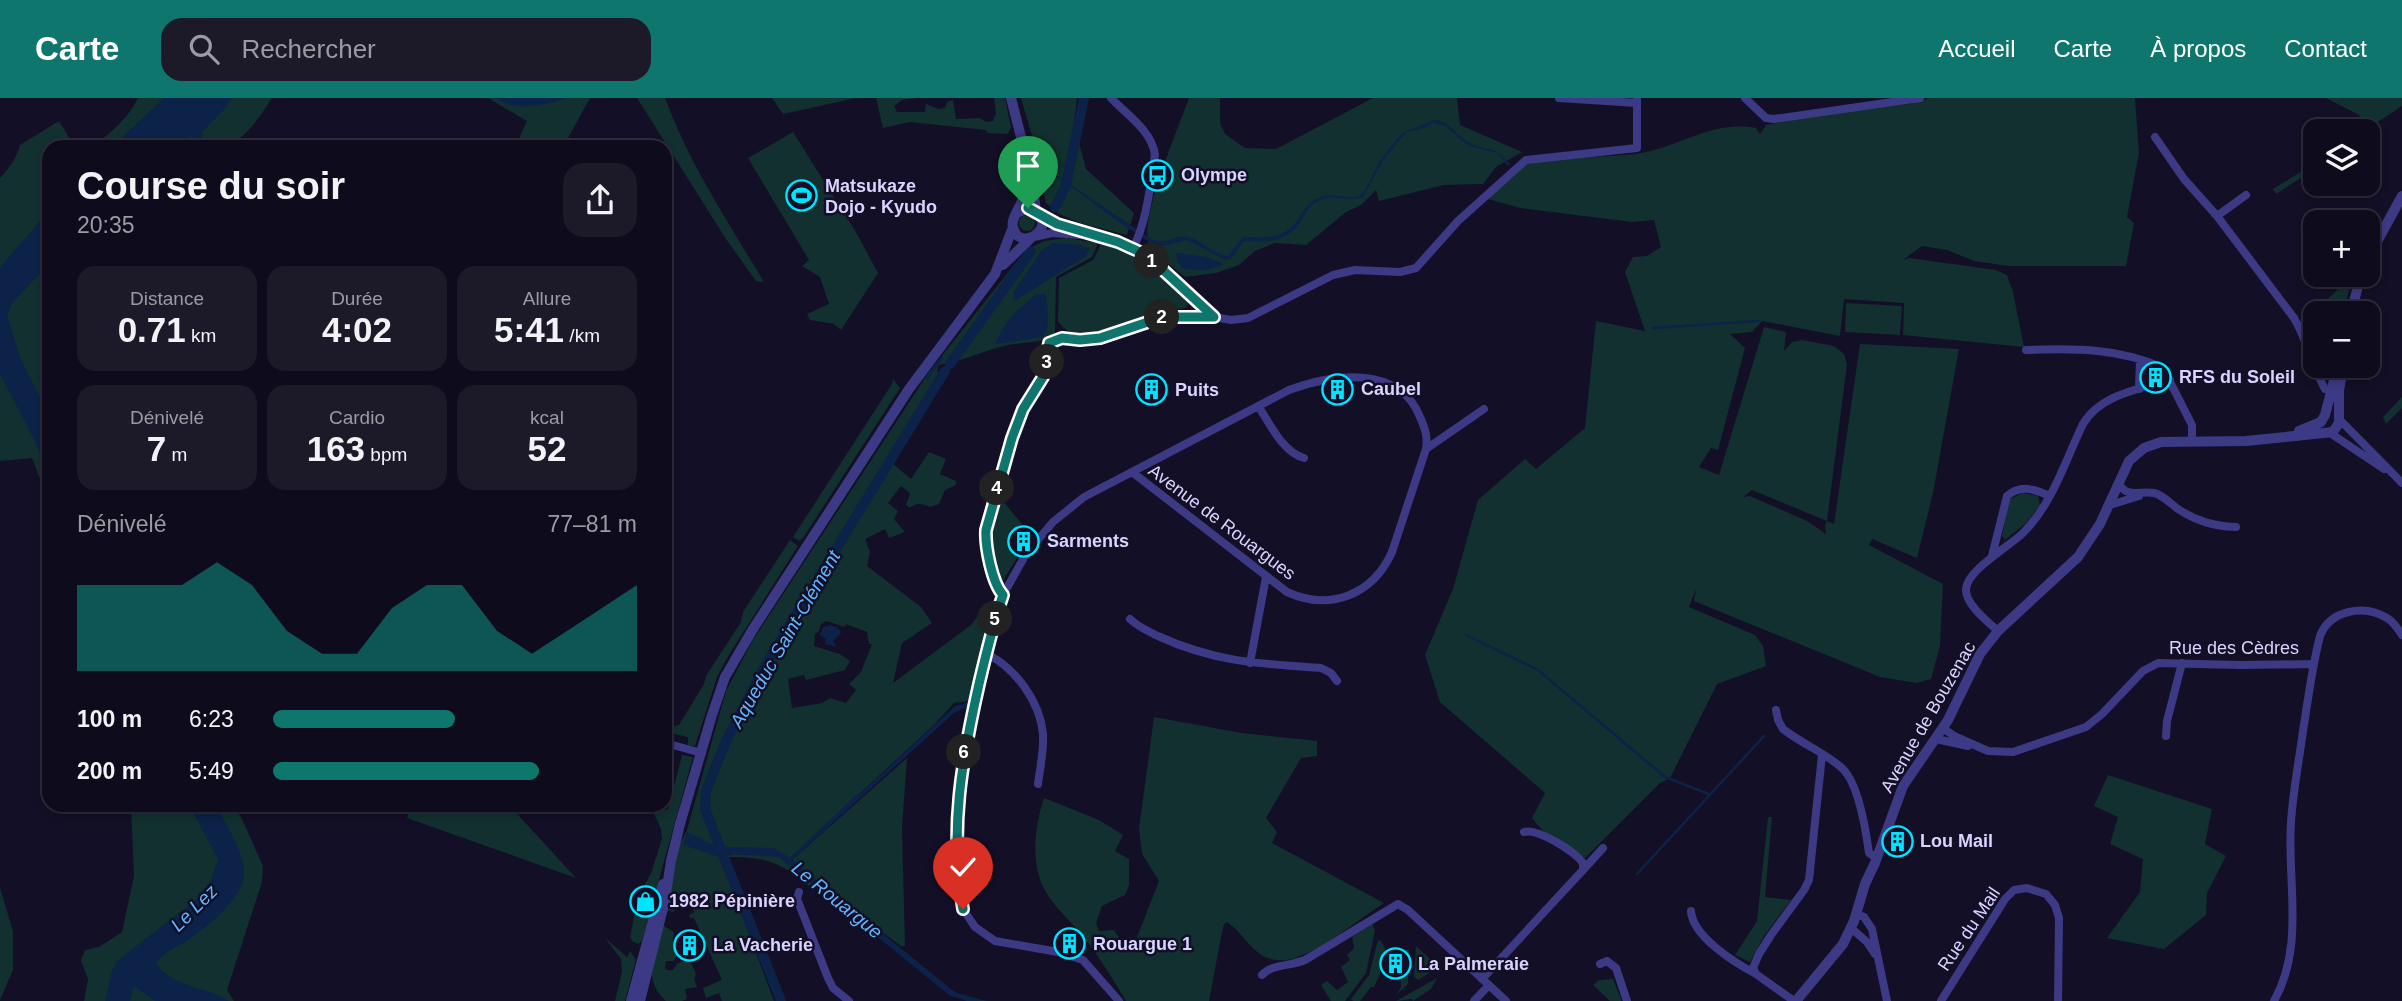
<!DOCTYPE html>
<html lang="fr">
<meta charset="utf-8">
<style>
:root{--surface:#0e0b1c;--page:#1c1929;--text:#f1f3f6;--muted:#9b9ba3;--line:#2e2b3b;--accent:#0f766e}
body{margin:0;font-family:Arial,sans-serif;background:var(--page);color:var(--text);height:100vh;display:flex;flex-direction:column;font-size:26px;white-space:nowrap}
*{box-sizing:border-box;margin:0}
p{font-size:23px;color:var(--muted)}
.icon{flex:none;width:38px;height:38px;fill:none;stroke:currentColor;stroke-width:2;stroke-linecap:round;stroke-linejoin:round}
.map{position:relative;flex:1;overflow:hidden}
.drawer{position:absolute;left:42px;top:42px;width:630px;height:672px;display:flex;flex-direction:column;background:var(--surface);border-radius:21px;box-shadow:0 4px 10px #0003,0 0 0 2px var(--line)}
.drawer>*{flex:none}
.buttons{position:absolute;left:2303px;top:21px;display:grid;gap:14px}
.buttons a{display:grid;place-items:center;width:77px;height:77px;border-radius:14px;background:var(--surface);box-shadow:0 4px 10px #0003,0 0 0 2px var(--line);font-size:35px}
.pin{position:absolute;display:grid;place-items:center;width:60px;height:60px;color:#fff;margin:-72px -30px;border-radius:50% 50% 50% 0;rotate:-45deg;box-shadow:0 0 7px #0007}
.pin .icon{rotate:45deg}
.km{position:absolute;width:35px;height:35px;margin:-18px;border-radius:50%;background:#222;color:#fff;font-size:19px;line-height:35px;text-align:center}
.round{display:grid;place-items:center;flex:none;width:74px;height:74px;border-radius:21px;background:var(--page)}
.head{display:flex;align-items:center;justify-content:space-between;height:119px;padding:0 35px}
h1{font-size:38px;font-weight:700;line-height:52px}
.figures{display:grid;grid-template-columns:repeat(3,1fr);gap:10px;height:119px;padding:7px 35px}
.figures div{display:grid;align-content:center;border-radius:18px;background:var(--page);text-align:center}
.figures b{font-size:35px;font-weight:700}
.figures small{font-size:19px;font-weight:400}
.figures p{font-size:19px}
.chart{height:196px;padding:14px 35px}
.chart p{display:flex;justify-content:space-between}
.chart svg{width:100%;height:126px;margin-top:7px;fill:var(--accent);opacity:.7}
ul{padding:0 35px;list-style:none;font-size:23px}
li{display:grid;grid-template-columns:112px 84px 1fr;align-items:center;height:52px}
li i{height:18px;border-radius:9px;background:var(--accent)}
header{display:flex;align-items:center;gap:42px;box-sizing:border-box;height:98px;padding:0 35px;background:var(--accent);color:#fff}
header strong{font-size:33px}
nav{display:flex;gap:38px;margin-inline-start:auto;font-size:24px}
.search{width:490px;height:63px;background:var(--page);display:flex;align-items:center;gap:18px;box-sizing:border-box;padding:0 24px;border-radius:21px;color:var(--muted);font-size:26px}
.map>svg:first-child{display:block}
.green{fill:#12302f;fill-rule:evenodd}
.water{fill:#0c2248}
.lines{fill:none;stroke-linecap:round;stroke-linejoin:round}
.stream{stroke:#0c2248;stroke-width:2.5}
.canal{stroke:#0c2248;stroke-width:10}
.minor{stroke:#3d3a85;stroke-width:8}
.tertiary{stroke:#3d3a85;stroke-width:10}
.route-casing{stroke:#fff;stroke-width:14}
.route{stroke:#0f766e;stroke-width:9}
.labels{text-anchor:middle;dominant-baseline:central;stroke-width:5;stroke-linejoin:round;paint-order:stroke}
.poi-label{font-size:18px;font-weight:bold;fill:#d9d4ff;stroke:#130f26;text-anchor:start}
.street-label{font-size:18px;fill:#d9d4ff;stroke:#130f26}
.water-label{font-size:19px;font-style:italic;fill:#62b6ff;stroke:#130f26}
</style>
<header>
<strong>Carte</strong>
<div class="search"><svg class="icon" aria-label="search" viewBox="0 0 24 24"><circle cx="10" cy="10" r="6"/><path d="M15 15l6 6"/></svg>Rechercher</div>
<nav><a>Accueil</a><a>Carte</a><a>À propos</a><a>Contact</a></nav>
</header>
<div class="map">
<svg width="2402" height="903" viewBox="0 0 2402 903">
<rect width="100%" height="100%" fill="#130f26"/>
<!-- green -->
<path class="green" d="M138,0h134c-12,18 -27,43 -49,49h-131c18,-14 36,-28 46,-49z
M488,0h102l-27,49h-48l12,-26z
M637,0h28c24,65 63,124 99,184l-8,-1 -30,-42z
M772,0h84l-73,16z
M876,0h41l-15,2 -8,6 3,6h28l1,-8 12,5 7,-1 2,-6 6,-2 3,19 24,-1 6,4 7,-1 3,-8 -2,-15h11l6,29 -3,7 -21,-1 -1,-3 -76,-8 -27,6z
M1021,0h56l-3,26 12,45 48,44 -7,22 -47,-12 -21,-9 -13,-11 -11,-57z
M1189,0h31v25l5,11 20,14 31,1 97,-51h84l3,27 62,27 -26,15 -13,17 -39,1 -65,16 -3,-11 -15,15 -15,7 -40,33 -31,-2 -20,8 -16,14 -23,8 -31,4c-9,-7 -32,-24 -36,-33 -10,-24 30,-118 40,-146z
M1930,0h205l4,55 -12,64 7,6 -8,43h-117l-35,-5 -27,-11 -25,-4 -19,14 6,-2 87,12 11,5 6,17 11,55 -121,-12 1,-32 -60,-4 -4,37 -78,-15 -10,11 -22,2 15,14 -27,102 -7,-2 -12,19 20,8 45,-148 22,5 -2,19 8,-9 10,-2 32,6 10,8 3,10 -20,157 7,3 26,-180 99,5 -26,144 -16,65 -45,-19 -3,6 74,39 -3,62 -9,33 -15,4 -36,-6 -186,-76 2,-12 -7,18 66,28 8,11 3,20 -49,18 -47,94 -11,6 -74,74 -43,-28 -10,-12 13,-25 -105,-91 -15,-47 28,-66 25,-89 47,-41 11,10 49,-41 11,-107 49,10 -20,-59 8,-15 14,-1 14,-9 -7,-27 -22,2 -112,-14 -32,-9c11,-11 22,-26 35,-34 10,-6 95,-9 113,-11 43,-6 74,-34 120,-26l4,6 6,-9 66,-13 78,-8zM1752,392l75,31 -2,4 1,9 -19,-13 -57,-25 -7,1z
M2326,0h76v8l-35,23 -8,-14z
M59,23l16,26h-26v355l-17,-44 -32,3v-283c9,-10 17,-20 20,-33z
M793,34l64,102 21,39 -37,57 -7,-6 -24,-4 -3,-6 22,-10 -9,-27 -18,-11 7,-6 -61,-102z
M2315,65v6l-39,25 -3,-5z
M1019 125a8 8 0 1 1 16 0a8 8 0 1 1-16 0Z
M1066,140l32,5 -6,14 -36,20 -1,57c-15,10 -30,8 -47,11 -23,5 -45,16 -69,20l-2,7h9l-45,70 -9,21 19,16 18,-27 17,7 -6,15 16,7v4l-11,5 -6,14 -9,3c-7,-3 -14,-5 -20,1l-4,-3 4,-12 -9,-7 -13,17 10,8 -4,8 11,13 -16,6 -4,-9 -20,10 5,13 -3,14 54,41 11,16 -30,20 -9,40 78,-58 10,-13 6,13 -18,76 -15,2 -19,21 -146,135 -13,-9 -56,-1 2,13 52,139h-52l-3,-8 -13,5 -3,-10 19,-8 -28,-62h-4l-1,-3 5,-3 -3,-8v-10l-6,-2 -6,14 -6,6 -7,-2 13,-64 8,-16 39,-139 27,-51 176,-268 97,-122 18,-9zM826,523l19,6 1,-3 21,8 2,12h3l-11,28 -12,12 7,6 -10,13 -16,-5 -8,5 -30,5 -4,-29 16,-4 2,5 39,-10 5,-9 -10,-7 -26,-8 1,-12 4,-3 2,-7z
M1101,146c34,8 56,30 82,53l5,6 -2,5 -21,2v3c-33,6 -84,43 -107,8l1,-43 34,-18z
M2348,182l3,3 -8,30h-28v41l-13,-31z
M1846,205l56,3 -2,29 -55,-3z
M2144,267l12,4 6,6 -1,3 -18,4 -1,-15z
M893,281l7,9 -97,150 -4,3 -6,-4 99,-153z
M2402,299v11l-16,16 -3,-7z
M2023,395l15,3 2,9 -14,18 -21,17 -3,-4 6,-32 2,-5z
M1002,402l30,36 -3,4 -5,-3 -4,5 4,5 -22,35 -11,-46z
M790,442l8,6 -71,112 -10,19 -22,69 -7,-1v-8l-23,-5v-6l5,1 9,-2 25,-41 2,-8 35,-54 2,-10z
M1154,619l88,16 75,8v15l-16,2 -35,60 11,14 -5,11 112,60c-23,15 -63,47 -89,55 -10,4 -22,3 -32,-2 -15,-9 -22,-25 -36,-34l-3,2 -2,8 -13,69h-83c-14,-23 -28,-47 -45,-67 -11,-13 -23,-24 -32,-37 -20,-28 -15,-69 -5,-99l55,22 24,15 -8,16 14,8v26l-4,10 -23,11 -6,17 3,8 15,-1 10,15h10l25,-64 -17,-27 -3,-25z
M682,657l11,2 -51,184 -4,3 -6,-3 -2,-4 8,-40 13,-24 11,-34 -1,-10 -11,-24h10l4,5 4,-1z
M907,660l-5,70 3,118h-4l-54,-40 -55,-46z
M2108,677l104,34 -7,35 21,12 -19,37 -1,22 -42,34 -57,-11 33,-46 3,-33 -33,-15 8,-27 -24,-11z
M131,707h100l10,12 22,49 -1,16 -35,108 7,11h-150l4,-22 -7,-18 4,-11 14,-3 23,-15 12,-56z
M412,707h97l67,73 -169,-60z
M1768,719h4l-7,80 26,3 -27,36 -14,26 -15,-7 22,-34z
M733,756l46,2 38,32 -3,2c-32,-26 -43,-33 -86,-33l56,144h-6l-55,-142 5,-2 -4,-1z
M0,790l13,43v39l-13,30z
M1372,826l3,6 -9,43 -21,28h-14l-10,-16 6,-4 10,9 11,-8 -7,-15 9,-7 -3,-5 7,-7 -2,-11z
M662,827l12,7 -1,8 3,18 -2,3h-8l-1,7 2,2h6l4,-6 12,-6 7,16 -2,5 3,8 -12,2 2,10 -5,2h-16c-25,-21 -11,-49 -4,-76z
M604,839l23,20 3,-6 6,9 -11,41h-10l7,-29 -1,-13z
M1378,842l3,1 4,7 -1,18 -4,1v7l-6,13h-3l-11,14h-7l-2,-2 18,-24z
M1416,848l23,21 -21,13 -4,-3z
M1406,852h3l-1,34 -11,10 4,-7v-11h3z
M1437,880l-6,11 -18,12 -1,-2 -16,2z
M1613,881l8,20v2h-11l-17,-16 6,-5z"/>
<!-- water -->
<path class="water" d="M164,0h68l-10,14 -20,20 1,15h-7l-4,-11 -18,11h-62z
M496,0h71c-22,7 -51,15 -71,0z
M1435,22c15,1 20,14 32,21 19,12 24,1 43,23l-2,2 -11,-13 -25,-6 -9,-5 -17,-16 -13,-3 -9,5 -17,4 -6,6 -19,24 -19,35c-14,6 -29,-3 -43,3 -12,5 -15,14 -21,24 -13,19 -35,18 -55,17l-12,17 -6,2 -39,-20 -25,6 -9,-2c-42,-25 -78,-57 -119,-82l-1,-3 118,80c14,7 22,-4 35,-2 15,2 26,17 42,19l15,-19c21,1 42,3 55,-18 6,-10 11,-18 23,-22 12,-5 26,2 38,-1l6,-5 14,-29 23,-29z
M49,113v53l-36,38 -6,13 14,45 28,55v65l-13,-37 -36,-69v-107z
M1053,145l27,2 10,4 -4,7 -71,45 -2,-8 28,-42z
M1176,155l31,4 17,7c-12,7 -29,7 -42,4l-5,-8z
M1037,196h9c1,14 6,32 -4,43l-47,7c13,-27 19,-32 42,-50z
M830,527l8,3 3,5 -8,8 4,6 -12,-3 1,-5 -6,-4 3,-8z
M968,605l-1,4 -13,6 -162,147 159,129 6,4 30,8h-20l-18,-6 -170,-138 -44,-3 -16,3 -36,-12 4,-13 31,15 56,1 16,10 67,-64 4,-1 94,-87z
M189,707h27c9,18 30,50 28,71 -3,24 -35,49 -53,62 -13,9 -25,12 -35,25 16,25 50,23 73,38h-74l-21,-15 -4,15h-25l7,-30 5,-10 79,-61 15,-20 7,-21z"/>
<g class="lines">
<!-- stream -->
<path class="stream" d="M1653,230l105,-7
M927,281l15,-21
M1466,537l72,35 127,107 44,17
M1637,776l127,-138"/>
<!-- canal -->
<path class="canal" d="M1055,109l11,-22 18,-87
M950,266l81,-113
M781,903l-76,-192 1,-18 22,-54 42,-80 175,-286"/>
<!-- minor -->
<path class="minor" d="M1111,0c16,17 41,33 44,57 -5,31 -8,66 -22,93
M1559,0l78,5
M1745,0l21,20 8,1 146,-21
M2155,39l29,42 33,37 77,102c13,22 18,48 31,71l9,3
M1040,117l25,12 68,21 29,21 44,42 8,6 17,3 17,-2 85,-43 22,-5 45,2 16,-4 42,-47 68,-61 111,-12v-50
M2217,118l29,-21
M1034,139l18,-4 27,2
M2026,252c46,-2 94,-2 137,18l29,57v16
M2139,291l1,-29
M1258,308c12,17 24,46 46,52
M2339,321l63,64
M2330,335l54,36
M1426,351l58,-40
M2119,386c9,15 22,6 35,9 9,2 17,11 24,16 18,12 35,17 58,18
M2110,407l29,-9
M1992,458l15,-60c14,-12 27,-7 43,0
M1003,497c-11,-12 -18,-48 -17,-65l32,-108 25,-45 6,-34 13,-5 18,2 20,-2 63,-21h51
M1130,521c8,8 18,12 28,17 56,26 103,28 163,32l10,5 6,8
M1998,533c-10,-9 -33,-27 -32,-42 1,-19 44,-43 57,-56 30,-30 42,-72 60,-109 17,-29 58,-36 87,-44
M987,556c28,14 53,47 56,80 1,17 -3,34 -5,50
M1250,565l16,-86
M1776,612l2,10 5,9c19,15 43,24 60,40 16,16 23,62 26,84l7,5
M1943,630l11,8 34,15 25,1 73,-25 16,-13 41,-43 15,-8 83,2 73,-1
M2166,638l1,-15 15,-58
M1936,641l32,7
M665,645l37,10
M1583,772l20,-22
M799,794l-2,7 4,10 27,69 5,10 16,13
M1691,813c1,25 44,52 65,63
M1856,816l8,3 8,12 15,72
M1851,830l16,14 8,12
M1600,866l7,-3 9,7 11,33
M1262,877c9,-11 30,-9 43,-15l93,-56 10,6 98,91
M1482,881l101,-109v-7c-9,-12 -45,-35 -59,-31
M1119,903l-36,-41 -25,-8 -63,-11 -20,-14 -12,-18 -6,-95 4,-46 33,-145 9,-28 23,-41 27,-32 31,-25 205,-107c43,-16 110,-26 131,27 5,11 8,20 6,32l-34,103c-19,42 -61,60 -105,40l-155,-120
M1474,903l15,-16
M1794,903l-38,-27 -3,-6 6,-14 12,-19 33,-45 5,-10 13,-125
M1941,903l64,-102 9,-9 13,-2 19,6 9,11 4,13 -1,83
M2274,903c31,-55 13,-119 17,-179 2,-31 8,-61 12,-91 5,-31 9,-64 17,-95 10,-26 44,-32 67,-18 7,4 11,11 15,17"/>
<!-- tertiary -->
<path class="tertiary" d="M1011,0l20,78 5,35
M1017,115l11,-5 10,5 5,10c-3,16 -26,23 -30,4 -2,-7 2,-10 4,-16 8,-13 10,-27 12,-42
M2368,160l34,-62
M1003,167l28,-27
M2351,215l10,-38
M2299,333l22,-9 4,-7 12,-46
M631,903l32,-117
M640,903l25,-101 6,-39 9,-37 32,-109 13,-38 28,-48 156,-240 86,-115 18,-47
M1796,903l47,-57 11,-23 11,-37 10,-21 28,-77 45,-66 32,-66 18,-23 80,-74 22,-33 29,-63 15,-13 17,-6 85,-1 87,-9 6,-9v-32l4,-25"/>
</g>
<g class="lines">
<defs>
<path id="route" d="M963,811c-14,-78 -1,-150 16,-225 7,-30 14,-60 24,-89 -11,-12 -18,-49 -17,-65l26,-92 11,-29 20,-32 6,-34 13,-5 18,2 20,-2 63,-21h51l-52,-48 -22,-17 -22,-10 -61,-18 -29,-16"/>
</defs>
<!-- route casing -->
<use href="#route" class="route-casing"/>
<!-- route -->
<use href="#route" class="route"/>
</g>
<!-- icons -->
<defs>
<symbol id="bus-ring" viewBox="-11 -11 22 22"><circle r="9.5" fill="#130f26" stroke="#00e5ff" stroke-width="1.5"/><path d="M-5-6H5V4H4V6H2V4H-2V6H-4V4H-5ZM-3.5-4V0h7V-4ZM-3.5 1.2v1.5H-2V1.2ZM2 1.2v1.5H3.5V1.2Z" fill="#00e5ff"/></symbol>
<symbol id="stadium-ring" viewBox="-11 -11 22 22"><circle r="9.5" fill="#130f26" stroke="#00e5ff" stroke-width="1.5"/><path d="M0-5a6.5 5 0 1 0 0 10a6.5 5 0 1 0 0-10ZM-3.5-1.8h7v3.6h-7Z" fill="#00e5ff"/></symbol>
<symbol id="building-ring" viewBox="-11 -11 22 22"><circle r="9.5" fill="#130f26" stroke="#00e5ff" stroke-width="1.5"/><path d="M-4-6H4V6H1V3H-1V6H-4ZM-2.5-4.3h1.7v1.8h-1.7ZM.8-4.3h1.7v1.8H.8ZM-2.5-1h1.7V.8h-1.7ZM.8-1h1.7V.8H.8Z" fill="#00e5ff"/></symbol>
<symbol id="shop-ring" viewBox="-11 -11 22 22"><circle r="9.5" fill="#130f26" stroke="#00e5ff" stroke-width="1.5"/><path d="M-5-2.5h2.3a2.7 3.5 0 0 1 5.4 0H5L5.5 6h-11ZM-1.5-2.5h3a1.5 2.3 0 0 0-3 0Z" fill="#00e5ff"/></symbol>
</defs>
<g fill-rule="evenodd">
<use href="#bus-ring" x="1140" y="60" width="35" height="35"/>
<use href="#stadium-ring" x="784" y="80" width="35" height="35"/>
<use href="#building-ring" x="2138" y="262" width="35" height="35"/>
<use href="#building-ring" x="1320" y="274" width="35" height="35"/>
<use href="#building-ring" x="1134" y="274" width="35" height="35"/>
<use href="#building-ring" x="1006" y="426" width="35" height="35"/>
<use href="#building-ring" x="1880" y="726" width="35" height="35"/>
<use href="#shop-ring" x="628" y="786" width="35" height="35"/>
<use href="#building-ring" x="1052" y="828" width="35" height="35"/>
<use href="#building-ring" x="672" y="830" width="35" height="35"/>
<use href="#building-ring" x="1378" y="848" width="35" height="35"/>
</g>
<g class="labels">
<!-- poi labels -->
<g class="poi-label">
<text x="1181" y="77">Olympe</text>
<text x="825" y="88">Matsukaze<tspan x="825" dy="21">Dojo - Kyudo</tspan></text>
<text x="2179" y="279">RFS du Soleil</text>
<text x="1361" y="291">Caubel</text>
<text x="1175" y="292">Puits</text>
<text x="1047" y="443">Sarments</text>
<text x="1920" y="743">Lou Mail</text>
<text x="669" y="803">1982 Pépinière</text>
<text x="1093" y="846">Rouargue 1</text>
<text x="713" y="847">La Vacherie</text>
<text x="1418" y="866">La Palmeraie</text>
</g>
<!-- street labels -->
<g class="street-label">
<text transform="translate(1222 424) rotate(37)">Avenue de Rouargues</text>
<text x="2234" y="550">Rue des Cèdres</text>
<text transform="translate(1928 619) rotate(-60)">Avenue de Bouzenac</text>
<text transform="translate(1969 831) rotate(-56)">Rue du Mail</text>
</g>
<!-- water labels -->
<g class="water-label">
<text transform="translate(785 541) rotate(-60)">Aqueduc Saint-Clément</text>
<text transform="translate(837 802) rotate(39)">Le Rouargue</text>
<text transform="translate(194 810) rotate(-45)">Le Lez</text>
</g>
</g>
</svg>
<div class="buttons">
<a><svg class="icon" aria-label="layers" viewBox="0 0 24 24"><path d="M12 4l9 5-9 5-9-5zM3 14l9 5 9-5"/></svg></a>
<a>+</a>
<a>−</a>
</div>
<div class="pin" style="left:1028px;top:110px;background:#1e9e55"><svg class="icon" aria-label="arrive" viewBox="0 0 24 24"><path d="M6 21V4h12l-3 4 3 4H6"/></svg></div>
<div class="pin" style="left:963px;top:811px;background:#d93025"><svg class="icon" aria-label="check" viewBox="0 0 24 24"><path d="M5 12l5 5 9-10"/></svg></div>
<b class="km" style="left:1152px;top:163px">1</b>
<b class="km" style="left:1162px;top:219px">2</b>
<b class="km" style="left:1047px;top:264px">3</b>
<b class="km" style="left:997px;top:390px">4</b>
<b class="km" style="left:995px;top:521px">5</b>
<b class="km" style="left:964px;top:654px">6</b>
<section class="drawer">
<div class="head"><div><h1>Course du soir</h1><p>20:35</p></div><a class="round"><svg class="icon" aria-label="share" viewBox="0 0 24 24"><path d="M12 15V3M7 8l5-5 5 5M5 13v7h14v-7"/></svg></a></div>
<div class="figures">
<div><p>Distance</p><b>0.71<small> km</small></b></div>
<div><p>Durée</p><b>4:02</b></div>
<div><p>Allure</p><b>5:41<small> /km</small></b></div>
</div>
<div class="figures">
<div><p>Dénivelé</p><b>7<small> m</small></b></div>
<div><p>Cardio</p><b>163<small> bpm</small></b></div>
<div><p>kcal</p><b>52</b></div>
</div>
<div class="chart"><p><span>Dénivelé</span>77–81 m</p>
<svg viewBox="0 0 160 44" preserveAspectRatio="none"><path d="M0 44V14L10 14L20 14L30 14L40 6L50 14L60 30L70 38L80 38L90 22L100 14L110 14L120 30L130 38L140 30L150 22L160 14V44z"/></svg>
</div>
<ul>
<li><b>100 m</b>6:23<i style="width:50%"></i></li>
<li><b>200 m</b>5:49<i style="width:73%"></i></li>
</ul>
</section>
</div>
